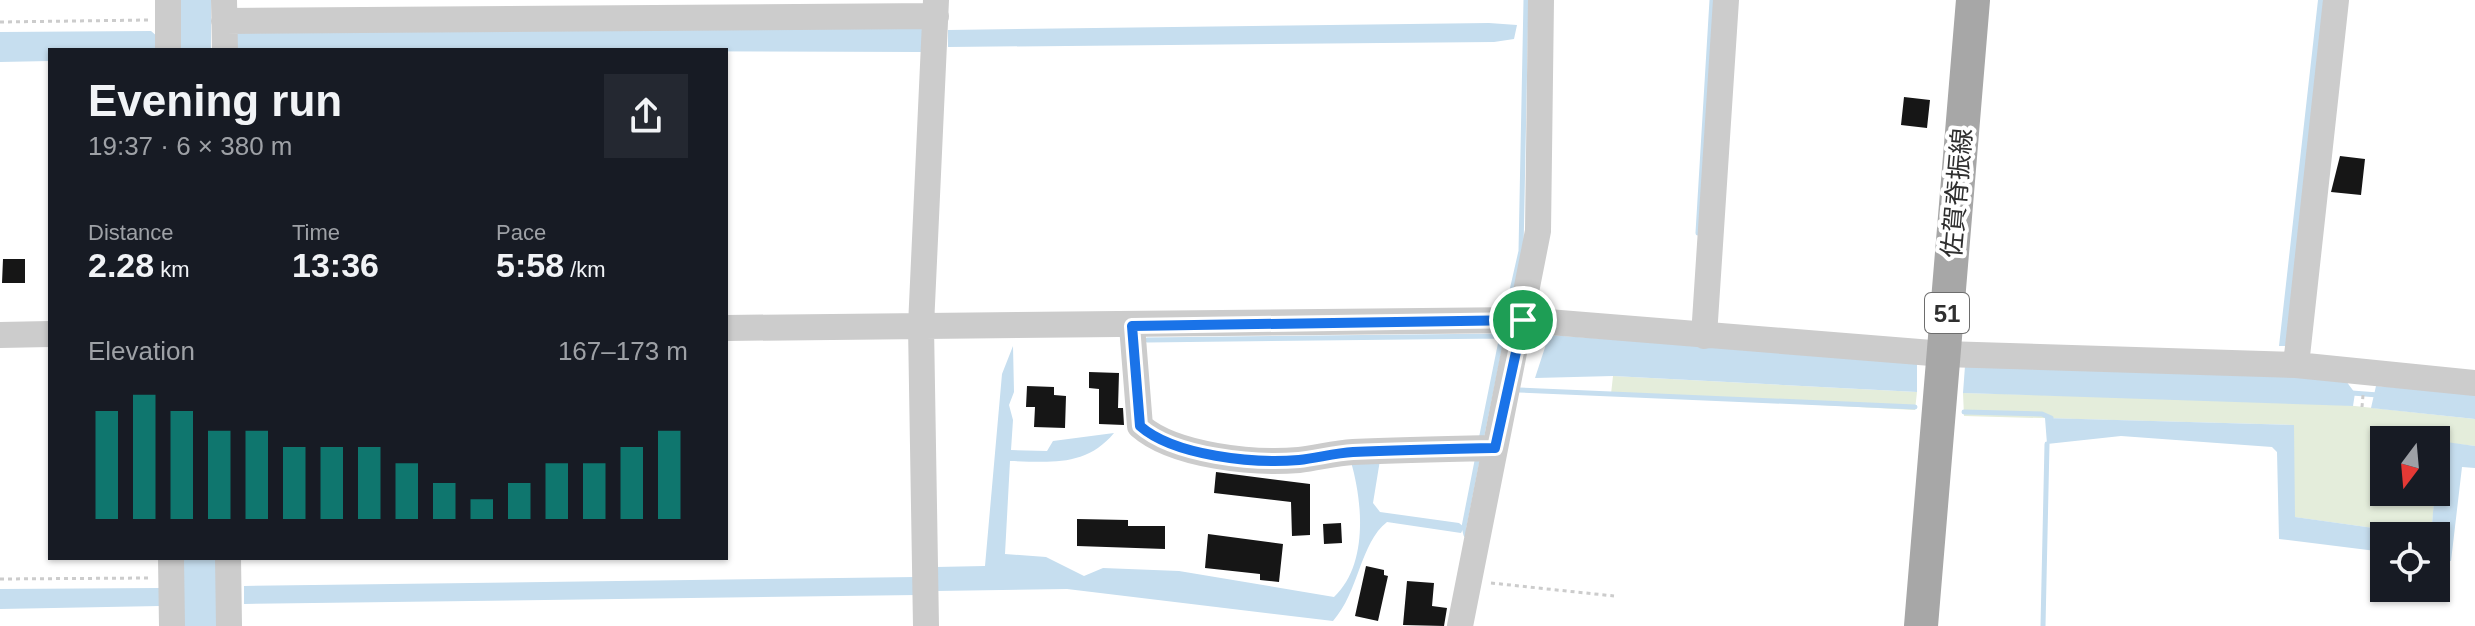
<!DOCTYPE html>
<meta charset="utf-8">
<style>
:root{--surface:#171b24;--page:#242831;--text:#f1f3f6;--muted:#9ea1a6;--accent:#0f766e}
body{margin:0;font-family:Arial,"Noto Sans JP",sans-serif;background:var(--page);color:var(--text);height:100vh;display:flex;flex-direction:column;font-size:30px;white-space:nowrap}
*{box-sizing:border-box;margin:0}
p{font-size:26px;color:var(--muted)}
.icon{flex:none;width:44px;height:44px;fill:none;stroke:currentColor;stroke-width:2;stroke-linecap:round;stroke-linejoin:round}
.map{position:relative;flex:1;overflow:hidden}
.drawer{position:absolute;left:48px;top:48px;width:680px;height:512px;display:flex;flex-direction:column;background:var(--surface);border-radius:0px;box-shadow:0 2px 6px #0004}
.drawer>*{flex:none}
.needle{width:52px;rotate:196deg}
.tools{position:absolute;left:2370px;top:426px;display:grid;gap:16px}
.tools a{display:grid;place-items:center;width:80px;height:80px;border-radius:0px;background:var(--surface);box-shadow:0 2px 6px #0004;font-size:40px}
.pin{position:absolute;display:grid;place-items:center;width:68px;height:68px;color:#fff;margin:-34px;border:4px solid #fff;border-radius:50%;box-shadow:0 2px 8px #0007}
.round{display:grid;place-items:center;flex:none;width:84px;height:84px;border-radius:0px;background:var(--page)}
.headline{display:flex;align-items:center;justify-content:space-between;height:136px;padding:0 40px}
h1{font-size:44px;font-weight:700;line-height:60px}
.figures{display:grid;grid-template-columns:repeat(3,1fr);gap:12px;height:136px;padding:8px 40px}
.figures div{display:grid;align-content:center}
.figures b{font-size:34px;font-weight:700}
.figures small{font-size:22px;font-weight:400}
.figures p{font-size:22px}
.chart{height:224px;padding:16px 40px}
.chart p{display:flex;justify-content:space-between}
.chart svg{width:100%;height:144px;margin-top:8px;stroke:var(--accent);stroke-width:6}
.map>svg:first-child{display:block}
.green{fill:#e4eddb}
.water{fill:#c6deef}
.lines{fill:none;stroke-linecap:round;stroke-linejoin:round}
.stream{stroke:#c6deef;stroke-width:5}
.building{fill:#161616}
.path{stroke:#ccc;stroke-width:3;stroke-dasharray:4 4;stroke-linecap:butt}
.minor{stroke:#ccc;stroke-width:26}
.major{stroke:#a7a7a7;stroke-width:34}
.route-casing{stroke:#fff;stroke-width:16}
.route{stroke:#1a73e8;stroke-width:10}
.labels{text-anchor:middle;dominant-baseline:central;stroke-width:8;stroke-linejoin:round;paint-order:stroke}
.shield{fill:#fff;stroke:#6d6d6d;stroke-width:2}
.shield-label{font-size:24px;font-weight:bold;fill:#2f2f2f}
.street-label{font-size:26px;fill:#2f2f2f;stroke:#fff}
</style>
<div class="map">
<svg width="2475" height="626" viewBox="0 0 2475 626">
<rect width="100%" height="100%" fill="#fff"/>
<!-- green -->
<path class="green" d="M1613,376l304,16 -2,18 -304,-16z
M1963,393l355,9 157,17v27l-36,-4 -3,39v-41h-52v52h51l-4,44 -137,-19 -1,-92 -329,-9z"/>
<!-- water -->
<path class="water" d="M178,0h33v50h-33z
M2318,0h9l-38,346h-10z
M1489,23l28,2 -3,14 -20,3 -546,5v-17z
M915,24l8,6 -1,22 -685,-2 -1,-16 9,-5z
M151,31l7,6v13h-108v11l-50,1v-30z
M1549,335l368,26v31l-304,-16 -78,2z
M1013,346l1,46 -5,13 4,15 -2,30 36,1 6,-10 61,-8c-28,34 -64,29 -104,28l-5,93 41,3 38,19 19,-8 76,3 155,26c34,-32 29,-94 17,-135l29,-2 -7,43 7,9 79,11 5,4 -3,6 -74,-11c-27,21 -28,70 -54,99l-266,-32 -131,2v-24l49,-1 17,-192z
M1965,366l339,10 42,5 9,12 -2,13 -390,-13z
M2376,386l99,7v26l-104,-11z
M2045,418l249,7 1,92 136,19h-47v16l-105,-13 -2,-87 -5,-5 -151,-11 -74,8z
M2439,441l36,5v22l-13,-1 -11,94 -15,-2v-23h-5z
M182,558h34l1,68h-34z
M916,577l1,18 -673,9v-18z
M159,588l1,18 -160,3v-20z"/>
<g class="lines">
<!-- stream -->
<path class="stream" d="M1698,233l14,-233
M1508,308l13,-57 5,-251
M1147,340l355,-4 -21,104
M1519,390l396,17
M2352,393l26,2
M1964,412l78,2 9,4
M1466,535l-2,-8 14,-71
M2043,626l4,-182"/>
</g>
<!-- building -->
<path class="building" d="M1904,97l26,3 -3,28 -26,-3z
M2340,156l25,3 -4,36 -30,-3z
M3,259h22v24h-23z
M1089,372l30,1 -1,35h5l1,17 -25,-1v-35l-10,-1z
M1027,386l27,1v8l12,1 -1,32 -31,-1 1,-20h-9z
M1216,472l94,12v51l-18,1 -1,-34 -77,-9z
M1077,519l51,1v6h37v23l-88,-3z
M1341,523l1,20 -18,1 -1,-20z
M1208,534l75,10 -4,38 -19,-2v-6l-55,-6z
M1366,566l18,4v5l4,1 -10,45 -23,-5z
M1407,581l27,2 -2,23 15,2 -3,18 -41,-1z"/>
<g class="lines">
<!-- path -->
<path class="path" d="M0,22l148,-2
M2362,407l1,-12
M0,579l148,-1
M1491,583l123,13"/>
<!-- minor -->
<path class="minor" d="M168,0v50
M224,0l1,50
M224,21l712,-5
M1132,326l8,100c34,30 115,38 159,34 18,-2 36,-7 54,-8 47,-2 95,-3 142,-4
M726,328l797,-8 421,34 352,11 179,18
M0,335l50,-1
M1704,336l22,-336
M2296,365l40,-365
M171,558l1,68
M228,558l1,68
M926,626l-5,-300 15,-326
M1460,626l78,-395 3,-231"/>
<!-- major -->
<path class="major" d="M1921,626l52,-626"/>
</g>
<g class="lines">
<defs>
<path id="route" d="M1523,320l-28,128c-47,1 -95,2 -142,4 -18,1 -36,6 -54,8 -44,4 -125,-4 -159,-34l-8,-100z"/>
</defs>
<!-- route casing -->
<use href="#route" class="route-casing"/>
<!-- route -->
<use href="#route" class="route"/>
</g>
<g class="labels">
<!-- shield labels -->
<rect class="shield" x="1925" y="293" width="44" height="40" rx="6"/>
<g class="shield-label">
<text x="1947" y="313">51</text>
</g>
<!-- street labels -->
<g class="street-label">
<text transform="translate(1957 193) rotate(-85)">佐賀脊振線</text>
</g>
</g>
</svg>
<div class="tools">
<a><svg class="needle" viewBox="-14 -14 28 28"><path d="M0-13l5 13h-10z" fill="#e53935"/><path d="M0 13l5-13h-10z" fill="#9ea1a6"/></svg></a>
<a><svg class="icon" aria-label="locate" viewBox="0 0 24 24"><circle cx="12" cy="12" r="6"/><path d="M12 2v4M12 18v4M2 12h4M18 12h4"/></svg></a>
</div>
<div class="pin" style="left:1523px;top:320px;background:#1e9e55"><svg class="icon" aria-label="arrive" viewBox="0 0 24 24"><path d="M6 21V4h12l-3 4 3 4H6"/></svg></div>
<section class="drawer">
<div class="headline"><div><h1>Evening run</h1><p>19:37 · 6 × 380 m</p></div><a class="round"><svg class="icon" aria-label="share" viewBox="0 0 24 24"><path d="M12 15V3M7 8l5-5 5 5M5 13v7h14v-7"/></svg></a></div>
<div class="figures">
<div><p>Distance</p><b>2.28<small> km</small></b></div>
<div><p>Time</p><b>13:36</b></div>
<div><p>Pace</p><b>5:58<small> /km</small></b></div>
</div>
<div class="chart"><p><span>Elevation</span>167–173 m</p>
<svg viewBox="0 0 160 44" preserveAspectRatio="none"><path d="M5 44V11M15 44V6M25 44V11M35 44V17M45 44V17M55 44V22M65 44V22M75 44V22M85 44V27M95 44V33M105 44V38M115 44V33M125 44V27M135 44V27M145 44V22M155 44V17"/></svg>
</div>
</section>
</div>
